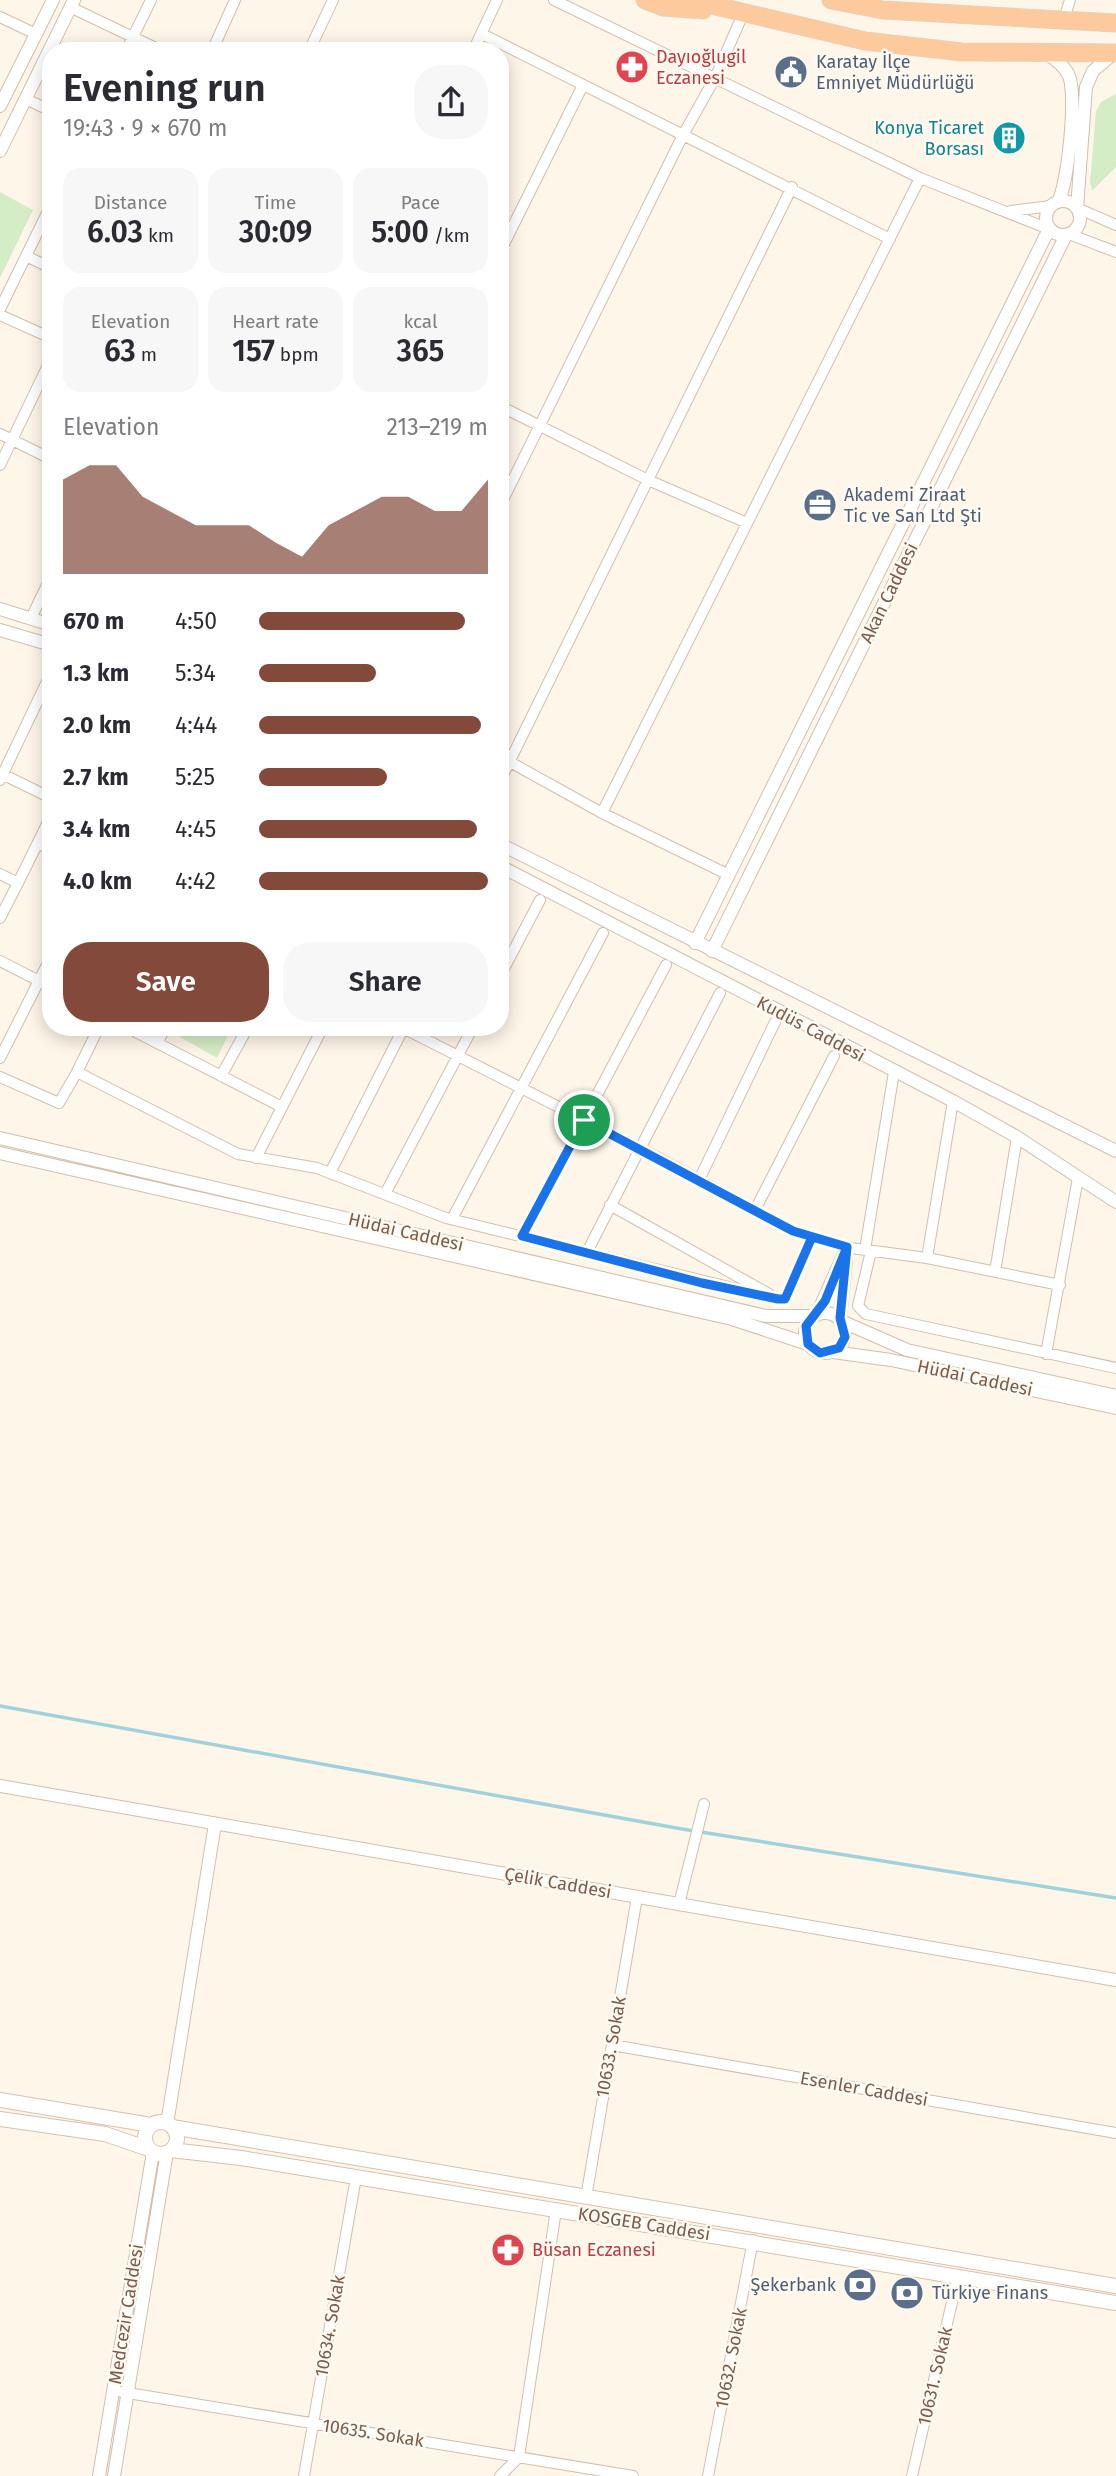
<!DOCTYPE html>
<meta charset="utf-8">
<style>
:root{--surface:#fff;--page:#f7f7f7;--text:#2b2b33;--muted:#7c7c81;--accent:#834a3c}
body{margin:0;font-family:"Fira Sans",sans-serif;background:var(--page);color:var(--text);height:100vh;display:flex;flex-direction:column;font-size:26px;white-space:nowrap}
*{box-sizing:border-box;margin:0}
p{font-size:23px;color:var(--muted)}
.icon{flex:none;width:38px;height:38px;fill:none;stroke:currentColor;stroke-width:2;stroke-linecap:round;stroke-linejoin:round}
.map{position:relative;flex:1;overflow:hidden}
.drawer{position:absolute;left:42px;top:42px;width:467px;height:994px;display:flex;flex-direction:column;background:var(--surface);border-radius:28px;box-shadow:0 4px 18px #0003}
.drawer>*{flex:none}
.pin{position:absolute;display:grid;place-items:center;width:60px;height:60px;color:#fff;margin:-30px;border:4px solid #fff;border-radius:50%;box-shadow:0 2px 7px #0007}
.round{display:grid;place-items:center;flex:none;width:74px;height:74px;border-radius:28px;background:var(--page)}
.head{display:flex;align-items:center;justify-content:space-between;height:119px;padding:0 21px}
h1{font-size:38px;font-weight:600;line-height:52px}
.stats{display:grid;grid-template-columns:repeat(3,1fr);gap:10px;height:119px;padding:7px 21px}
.stats div{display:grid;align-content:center;border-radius:18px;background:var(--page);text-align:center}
.stats b{font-size:30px;font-weight:600}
.stats small{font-size:19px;font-weight:400}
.stats p{font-size:19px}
.chart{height:196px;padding:14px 21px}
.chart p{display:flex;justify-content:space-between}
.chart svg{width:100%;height:126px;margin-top:7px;fill:var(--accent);opacity:.7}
.button{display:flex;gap:14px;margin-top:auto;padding:14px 21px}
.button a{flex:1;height:80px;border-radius:28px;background:var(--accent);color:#fff;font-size:28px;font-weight:600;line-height:80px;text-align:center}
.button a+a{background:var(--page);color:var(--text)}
ul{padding:0 21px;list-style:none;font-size:23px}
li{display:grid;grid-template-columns:112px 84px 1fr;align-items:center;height:52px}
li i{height:18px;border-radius:9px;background:var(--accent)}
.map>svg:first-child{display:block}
.green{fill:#d5edc6}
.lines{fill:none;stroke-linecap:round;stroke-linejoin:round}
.stream{stroke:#a1d2dc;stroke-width:3.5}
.minor-casing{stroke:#d2bead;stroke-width:12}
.tertiary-casing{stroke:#d2bead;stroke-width:14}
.secondary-casing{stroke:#d7c0ad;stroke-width:16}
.trunk-casing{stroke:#ddd5d0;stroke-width:19}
.minor{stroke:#fff;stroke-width:10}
.tertiary{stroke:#fff;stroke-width:12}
.secondary{stroke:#fff;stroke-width:14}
.trunk{stroke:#fdca9e;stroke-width:18}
.route-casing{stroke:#fff;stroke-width:14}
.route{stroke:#1a73e8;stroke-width:9}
.labels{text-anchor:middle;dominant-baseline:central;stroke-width:5;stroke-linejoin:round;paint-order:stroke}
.health-label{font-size:18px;fill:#be3a42;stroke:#fffaf1;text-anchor:start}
.service-label{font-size:18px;fill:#4e5e75;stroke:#fffaf1;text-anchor:start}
.culture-label{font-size:18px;fill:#0d838f;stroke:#fffaf1;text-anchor:end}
.street-label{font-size:18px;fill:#7b5c4a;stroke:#fffaf1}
</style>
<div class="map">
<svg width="1116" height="2476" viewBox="0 0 1116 2476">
<rect width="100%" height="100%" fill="#fef6e9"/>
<!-- green -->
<path class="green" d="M1116,94v73l-24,24 -2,-9 6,-71 5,-9z
M0,192l33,18 -33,68z
M176,1027h56l-15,31 -44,-25z"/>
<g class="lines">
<!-- stream -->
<path class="stream" d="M0,1706l682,123 434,69"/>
<defs>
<path id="minor" d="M554,0l366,178 129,51
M70,7l92,44
M0,17l36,17
M1063,22l7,-22
M482,34l408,205
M126,51l25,-51
M212,51l23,-51
M309,51l24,-51
M473,51l24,-51
M26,99l25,12
M1077,208l39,17
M1011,211l40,-5
M1069,234l47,18
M500,252l83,-167
M26,256l25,12
M0,309l51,-104
M0,315l51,23
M500,406l148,74 99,43
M0,434l51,25
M0,465l51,-106
M500,506l183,-371 32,-57 28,-64
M31,618l20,-41
M510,762l92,51 127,62
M0,773l51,25
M0,780l51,-107
M500,781l292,-594
M602,813l318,-635
M38,843l13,7
M0,874l18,9 33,-67
M0,918l18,-35
M0,961l51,26
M500,976l40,-76
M126,1027l156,80
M401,1027l256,130 136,74 58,17 76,10 133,27
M157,1043l9,-16
M0,1058l51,-101
M77,1072l22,-45
M221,1076l27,-49
M0,1077l59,26 18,-31 161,82 79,14 129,50 332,81h7l27,-62
M256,1158l67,-131
M330,1173l74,-146
M699,1180l76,-158
M385,1194l88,-167
M610,1205l159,89
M755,1210l79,-154
M452,1219l151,-286
M522,1236l144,-271
M865,1250l29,-178
M871,1251l-13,55 8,8 250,54
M587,1252l133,-259
M927,1258l26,-157
M995,1272l22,-135
M1046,1354l32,-176
M679,1904l25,-100
M612,2045l504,88
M586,2198l51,-301
M122,2392l511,84
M304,2476l52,-299
M500,2476l19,-19 37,-247
M708,2476l45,-236
M912,2476l46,-200"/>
<path id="tertiary" d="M1046,53c9,6 19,13 23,23 8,20 -1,107 -11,126
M0,106l53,-106
M0,151l74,-151
M1046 218a17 17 0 1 1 34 0a17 17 0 1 1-34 0Z
M1077,208l9,-121 7,-16 21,-18
M0,609l51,16
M0,630l51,15
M500,844l616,307
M500,866l453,235 64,36 99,65
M695,943l354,-714
M712,951l354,-716
M0,1138l766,178h48
M0,1153l732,166 76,25
M805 1333a20 20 0 1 1 40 0a20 20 0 1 1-40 0Z
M817,1314l30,-67
M840,1318l6,-57
M841,1321l66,29 209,46
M833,1352l58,8 225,48
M0,1786l1116,194
M167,2124l48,-300
M99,2476l54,-324
M114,2476l53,-324"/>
<path id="secondary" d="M0,2100l151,25
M0,2119l105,15 44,15
M145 2138a16 16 0 1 1 32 0a16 16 0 1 1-32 0Z
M172,2127l944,159
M171,2150l70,8 875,145"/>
<path id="trunk" d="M645,0l18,7 40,3
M690,0l175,41 97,11 154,1
M831,0l52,10 233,13"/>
</defs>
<!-- minor casing -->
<use href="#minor" class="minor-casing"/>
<!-- tertiary casing -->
<use href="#tertiary" class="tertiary-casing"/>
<!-- secondary casing -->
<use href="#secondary" class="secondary-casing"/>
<!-- trunk casing -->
<use href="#trunk" class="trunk-casing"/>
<!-- minor -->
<use href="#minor" class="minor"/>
<!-- tertiary -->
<use href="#tertiary" class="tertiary"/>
<!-- secondary -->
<use href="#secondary" class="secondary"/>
<!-- trunk -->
<use href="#trunk" class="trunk"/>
</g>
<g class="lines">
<defs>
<path id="route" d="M584,1120l-62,116 180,47 76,16h7l27,-62 35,10 -22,54 -19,25 2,18 12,9 19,-5 6,-11 -5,-19 7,-71 -54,-16 -209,-111"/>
</defs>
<!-- route casing -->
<use href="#route" class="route-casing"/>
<!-- route -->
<use href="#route" class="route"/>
</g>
<!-- icons -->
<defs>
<symbol id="pharmacy-disc" viewBox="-11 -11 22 22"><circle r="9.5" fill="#e0444e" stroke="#fffaf1"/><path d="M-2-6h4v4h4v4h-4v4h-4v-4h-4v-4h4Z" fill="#fff"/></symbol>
<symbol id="civic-disc" viewBox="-11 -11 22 22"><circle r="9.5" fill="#5c6f8a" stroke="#fffaf1"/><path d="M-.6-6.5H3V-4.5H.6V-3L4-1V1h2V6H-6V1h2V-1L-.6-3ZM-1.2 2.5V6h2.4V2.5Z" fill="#fff"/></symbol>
<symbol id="building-disc" viewBox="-11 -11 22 22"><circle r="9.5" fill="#0f9aa8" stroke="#fffaf1"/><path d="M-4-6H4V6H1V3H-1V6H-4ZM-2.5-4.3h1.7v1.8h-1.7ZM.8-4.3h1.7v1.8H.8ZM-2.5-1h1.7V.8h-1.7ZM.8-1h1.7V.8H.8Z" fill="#fff"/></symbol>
<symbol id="office-disc" viewBox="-11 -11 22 22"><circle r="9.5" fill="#5c6f8a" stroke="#fffaf1"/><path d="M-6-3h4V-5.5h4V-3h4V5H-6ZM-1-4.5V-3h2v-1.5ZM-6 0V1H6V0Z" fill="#fff"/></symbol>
<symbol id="bank-disc" viewBox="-11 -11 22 22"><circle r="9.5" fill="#5c6f8a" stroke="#fffaf1"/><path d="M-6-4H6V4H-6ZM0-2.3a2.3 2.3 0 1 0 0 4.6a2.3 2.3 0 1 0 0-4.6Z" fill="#fff"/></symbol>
</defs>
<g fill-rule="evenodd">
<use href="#pharmacy-disc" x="613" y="48" width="38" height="38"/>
<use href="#civic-disc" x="772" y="53" width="38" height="38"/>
<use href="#building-disc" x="990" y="119" width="38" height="38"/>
<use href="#office-disc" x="801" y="486" width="38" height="38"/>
<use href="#pharmacy-disc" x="489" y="2231" width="38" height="38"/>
<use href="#bank-disc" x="841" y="2266" width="38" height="38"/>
<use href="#bank-disc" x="888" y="2274" width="38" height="38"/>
</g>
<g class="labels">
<!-- health labels -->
<g class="health-label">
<text x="656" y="57">Dayıoğlugil<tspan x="656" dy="21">Eczanesi</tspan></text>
<text x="532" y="2250">Büsan Eczanesi</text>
</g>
<!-- service labels -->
<g class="service-label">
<text x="816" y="62">Karatay İlçe<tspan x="816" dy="21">Emniyet Müdürlüğü</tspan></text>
<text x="844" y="495">Akademi Ziraat<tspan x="844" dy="21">Tic ve San Ltd Şti</tspan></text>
<text x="836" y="2285" text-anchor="end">Şekerbank</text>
<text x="932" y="2293">Türkiye Finans</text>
</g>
<!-- culture labels -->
<g class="culture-label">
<text x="984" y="128">Konya Ticaret<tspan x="984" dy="21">Borsası</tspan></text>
</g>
<!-- street labels -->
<g class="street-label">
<text transform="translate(889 593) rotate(-64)">Akan Caddesi</text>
<text transform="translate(811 1029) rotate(28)">Kudüs Caddesi</text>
<text transform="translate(406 1232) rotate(13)">Hüdai Caddesi</text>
<text transform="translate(975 1378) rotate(12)">Hüdai Caddesi</text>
<text transform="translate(558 1883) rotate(10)">Çelik Caddesi</text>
<text transform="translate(611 2047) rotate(-80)">10633. Sokak</text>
<text transform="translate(864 2089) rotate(10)">Esenler Caddesi</text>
<text transform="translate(644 2224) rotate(9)">KOSGEB Caddesi</text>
<text transform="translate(126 2314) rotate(-81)">Medcezir Caddesi</text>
<text transform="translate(330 2326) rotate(-80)">10634. Sokak</text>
<text transform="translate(731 2358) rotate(-79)">10632. Sokak</text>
<text transform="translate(935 2376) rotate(-77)">10631. Sokak</text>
<text transform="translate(373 2433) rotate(9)">10635. Sokak</text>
</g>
</g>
</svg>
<div class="pin" style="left:584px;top:1120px;background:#1e9e55"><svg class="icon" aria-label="arrive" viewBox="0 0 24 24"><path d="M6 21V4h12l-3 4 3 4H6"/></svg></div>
<section class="drawer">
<div class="head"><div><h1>Evening run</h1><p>19:43 · 9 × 670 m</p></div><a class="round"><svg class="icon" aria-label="share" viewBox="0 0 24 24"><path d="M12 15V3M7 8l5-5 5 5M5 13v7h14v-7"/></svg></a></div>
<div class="stats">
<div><p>Distance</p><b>6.03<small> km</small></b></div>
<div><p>Time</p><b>30:09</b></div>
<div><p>Pace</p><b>5:00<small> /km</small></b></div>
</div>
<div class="stats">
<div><p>Elevation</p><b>63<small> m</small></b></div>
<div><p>Heart rate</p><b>157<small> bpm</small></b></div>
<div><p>kcal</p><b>365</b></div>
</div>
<div class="chart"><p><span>Elevation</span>213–219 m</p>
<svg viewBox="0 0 160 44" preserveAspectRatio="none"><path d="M0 44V11L10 6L20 6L30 17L40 22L50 27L60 27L70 27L80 33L90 38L100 27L110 22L120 17L130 17L140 22L150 22L160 11V44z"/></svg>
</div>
<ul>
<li><b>670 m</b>4:50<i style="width:90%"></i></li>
<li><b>1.3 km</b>5:34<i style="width:51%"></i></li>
<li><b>2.0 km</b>4:44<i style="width:97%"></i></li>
<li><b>2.7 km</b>5:25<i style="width:56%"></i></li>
<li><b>3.4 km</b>4:45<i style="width:95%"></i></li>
<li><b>4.0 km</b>4:42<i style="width:100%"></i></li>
</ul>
<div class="button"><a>Save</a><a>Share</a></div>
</section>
</div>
